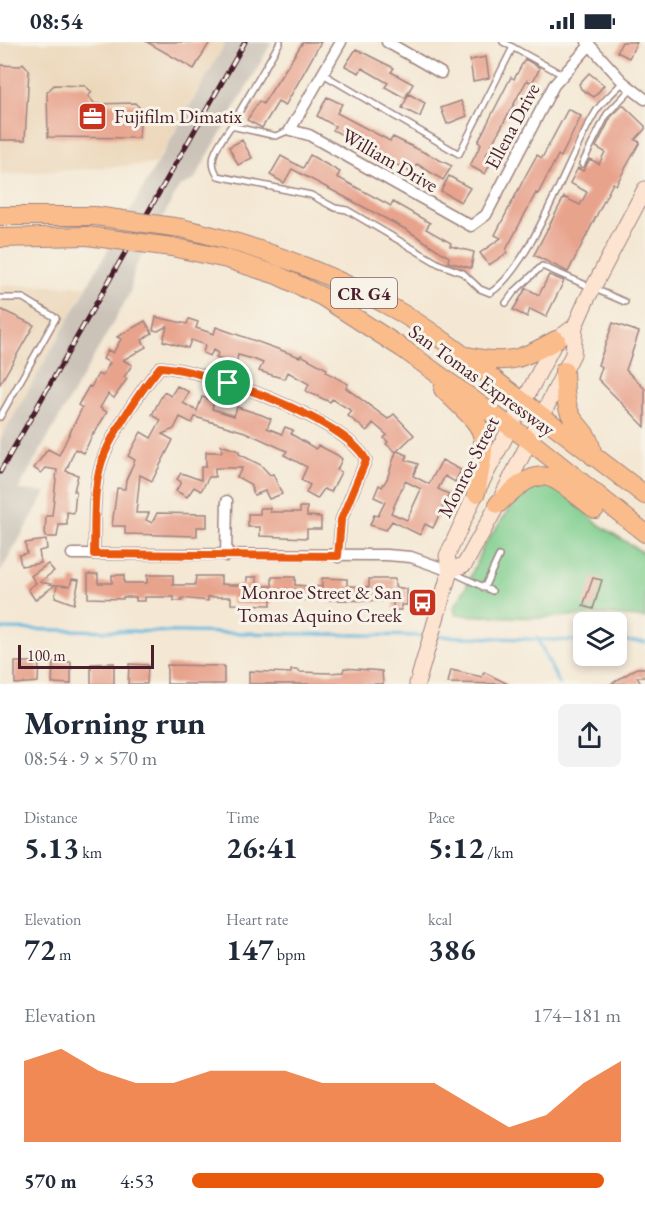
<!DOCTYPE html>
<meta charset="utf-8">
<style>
:root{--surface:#fff;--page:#f2f2f3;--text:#1f2937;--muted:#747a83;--accent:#ea580c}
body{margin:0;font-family:"EB Garamond",serif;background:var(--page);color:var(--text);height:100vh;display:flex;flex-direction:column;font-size:22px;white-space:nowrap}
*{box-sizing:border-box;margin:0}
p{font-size:20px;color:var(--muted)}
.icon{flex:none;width:33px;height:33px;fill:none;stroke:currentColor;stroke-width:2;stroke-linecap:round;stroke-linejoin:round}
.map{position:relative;height:642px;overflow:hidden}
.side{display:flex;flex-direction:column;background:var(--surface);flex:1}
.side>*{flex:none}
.controls{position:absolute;left:573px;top:570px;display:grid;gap:12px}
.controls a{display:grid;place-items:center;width:54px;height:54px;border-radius:9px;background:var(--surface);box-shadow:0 3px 9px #0003;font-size:30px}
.scale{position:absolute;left:18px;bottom:15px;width:136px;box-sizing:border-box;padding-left:6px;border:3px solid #4a1f2b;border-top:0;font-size:16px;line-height:21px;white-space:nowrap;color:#4a1f2b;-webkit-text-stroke:4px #f7f3e8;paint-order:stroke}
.pin{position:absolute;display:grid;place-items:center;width:51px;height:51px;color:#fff;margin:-26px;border:3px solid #fff;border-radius:50%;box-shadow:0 2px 6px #0007}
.round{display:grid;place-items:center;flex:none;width:63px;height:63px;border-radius:9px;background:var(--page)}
.head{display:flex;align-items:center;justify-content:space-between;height:102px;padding:0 24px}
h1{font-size:33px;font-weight:700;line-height:45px}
.stats{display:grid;grid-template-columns:repeat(3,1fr);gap:9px;height:102px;padding:6px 24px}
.stats div{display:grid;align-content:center}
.stats b{font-size:30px;font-weight:700}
.stats small{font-size:16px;font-weight:400}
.stats p{font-size:16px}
.chart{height:168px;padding:12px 24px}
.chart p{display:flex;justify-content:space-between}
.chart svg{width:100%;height:108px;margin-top:6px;fill:var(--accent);opacity:.7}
ul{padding:0 24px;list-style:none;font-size:20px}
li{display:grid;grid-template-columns:96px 72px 1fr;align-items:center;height:45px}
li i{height:15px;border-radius:8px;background:var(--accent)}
.status{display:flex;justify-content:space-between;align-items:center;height:42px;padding:0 30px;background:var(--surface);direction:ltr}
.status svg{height:16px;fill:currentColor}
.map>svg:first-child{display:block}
.built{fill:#ecd7ba}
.industrial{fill:#cbc2b8}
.green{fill:#7dcd8d;stroke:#64765c;stroke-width:1.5}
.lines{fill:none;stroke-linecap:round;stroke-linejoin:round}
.stream{stroke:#62b7de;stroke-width:3}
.building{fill:#e8a38d;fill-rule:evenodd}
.lane-casing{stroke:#9f8480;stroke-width:8}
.street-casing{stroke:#9f8480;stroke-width:13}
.secondary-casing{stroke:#9f8480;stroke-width:17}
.highway-casing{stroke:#9f8480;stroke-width:20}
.lane{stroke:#fff;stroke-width:5}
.street{stroke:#fff;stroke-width:10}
.secondary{stroke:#fde4d1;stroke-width:15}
.highway{stroke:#fabc8b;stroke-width:18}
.rail-casing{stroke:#4a1f2b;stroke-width:5}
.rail{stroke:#f7f3e8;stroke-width:3;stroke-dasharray:9;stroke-linecap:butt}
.highway-bridge-casing{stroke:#9f8480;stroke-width:20;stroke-linecap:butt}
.highway-bridge{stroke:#fabc8b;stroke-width:18}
.route-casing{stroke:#fff;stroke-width:12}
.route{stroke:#ea580c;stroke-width:8}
.labels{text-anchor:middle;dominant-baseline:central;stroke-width:6;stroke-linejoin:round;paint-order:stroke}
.shield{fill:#f7f3e8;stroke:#7e5f64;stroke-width:1.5}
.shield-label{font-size:18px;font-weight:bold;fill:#4a1f2b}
.poi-label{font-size:20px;fill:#4a1f2b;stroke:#f7f3e8;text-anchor:start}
.street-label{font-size:20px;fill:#4a1f2b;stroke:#f7f3e8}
</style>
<div class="status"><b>08:54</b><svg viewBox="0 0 49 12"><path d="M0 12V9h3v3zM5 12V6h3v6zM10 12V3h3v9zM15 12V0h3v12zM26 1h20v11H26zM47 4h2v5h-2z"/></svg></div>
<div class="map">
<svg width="645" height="642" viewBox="0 0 645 642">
<rect width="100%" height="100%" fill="#f7f3e8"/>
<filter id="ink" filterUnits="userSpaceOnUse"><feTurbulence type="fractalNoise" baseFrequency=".0167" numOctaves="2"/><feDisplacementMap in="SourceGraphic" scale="12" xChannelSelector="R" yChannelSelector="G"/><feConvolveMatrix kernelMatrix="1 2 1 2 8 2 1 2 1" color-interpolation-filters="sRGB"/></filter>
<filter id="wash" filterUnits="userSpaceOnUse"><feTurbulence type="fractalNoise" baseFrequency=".008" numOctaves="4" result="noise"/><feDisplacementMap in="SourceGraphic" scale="24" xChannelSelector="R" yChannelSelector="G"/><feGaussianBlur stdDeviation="1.35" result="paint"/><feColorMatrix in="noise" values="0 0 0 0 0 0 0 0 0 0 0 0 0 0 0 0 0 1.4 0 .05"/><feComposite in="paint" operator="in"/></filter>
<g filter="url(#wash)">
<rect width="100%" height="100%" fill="#f4e8d4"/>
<!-- built -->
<path class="built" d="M0,0h226l-71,122 -155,11z
M0,243l86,1 -86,154z"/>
<!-- industrial -->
<path class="industrial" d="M226,0h46l-78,138 -15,7 -45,83 -4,23 -112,197 28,2 -46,81v-133z"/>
<!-- green -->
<path class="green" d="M534,442l21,2 46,40 44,28v64l-39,-4 -66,4 -84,-3 -2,-7 12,-21 18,-42 35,-49z"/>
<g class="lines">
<!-- stream -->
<path class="stream" d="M0,587l426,7
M436,594l148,5
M537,596l22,46
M616,599l29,1"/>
</g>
<g id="blocks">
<!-- building -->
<path class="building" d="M147,0h63l-16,27z
M303,0h18l-36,64 -7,-4 -16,26 -15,-8 12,-19 4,3z
M622,0h15l-8,16 -12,-6z
M356,7l38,19 -3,4 22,12 -8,14 -20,-11 3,-4 -26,-15 -3,5 -14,-7z
M486,15l3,21 -16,3 -3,-21z
M525,17l15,9 -8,15 -5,-3 -41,75 7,4 -8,15 -15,-8 11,-22 -3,-2 12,-24 21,-41 3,2z
M23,21l6,7 -4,70h-25v-75l20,1z
M589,31l15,12 -10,12 -13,-8 -2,-5z
M54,43l31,1 7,6 -4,4 7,8 40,-1 6,6 -2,29 -91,-1 -1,-45z
M409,52l16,9 -5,14 -18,-9z
M327,55l15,7 -5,9 53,28 3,-4 59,29 -9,14 -26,-16 -5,9 -79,-43 2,-4 -18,-10z
M461,59l6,15 -20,8 -6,-16z
M623,63l22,21v3l-10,11 5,2 -24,43 -3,-2 -45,89 -34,-17 30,-58 16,8 7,-13 -17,-9 8,-15 5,3 7,-12 9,5 6,-12 -9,-5 15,-30z
M568,67l13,7 -20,41 -3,-2 -20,39 -2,-1 -30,57 1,3 -18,12 -9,-12 21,-15 -6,-3 33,-64 9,-16 5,3z
M242,98l10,18 -14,7 -9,-18z
M310,113l30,17 -3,5 54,29 2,-4 37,21 -4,6 25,14 -1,3 24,6 -3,16 -23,-6 1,-5 -42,-27 -115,-61 -8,14 -14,-8 11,-19 22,12z
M449,134l21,12 -9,14 -20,-11z
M549,233l15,6 -18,36 -16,-8 -3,8 -14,-7 13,-22 13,7z
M0,267l34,16 -34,59z
M156,275l31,7 2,-5 9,3 -2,6 18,6 2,-7 84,30 1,-2 26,14 -1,3 22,12 -2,4 42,31 6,-5 20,21 -17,16 10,4 -1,5 12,4 -5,12 16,8 13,-24 19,10 -6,12 -10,-6 -7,13 11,5 -16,34 -8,-4 -5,11 -28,-14 -6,9 -16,-5 4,-10 4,1 7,-14 -11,-5 5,-12 3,2 5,-8 9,-27 -10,-8 2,-2 -4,-4 3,-3 -14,-12 -6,8 -19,-15 4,-5 -20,-12 -2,3 -24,-11 3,-7 -21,-12 -3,7 -26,-8 4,-8 -10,-4 -15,-4 -2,9 -20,-6 2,-5 -5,-3 -3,6 -7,-3 2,-8 -14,-5 -3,8 -25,-7 4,-15 -9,5 -5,-1zM405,439l16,8 -14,31 -16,-7z
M145,279l7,12 -10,7 4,7 -23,13 9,5 -8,12 3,2 -13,19 -6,-4 -8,14 7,4 -13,22 -1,-1 -9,20 -9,-4 -9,22 12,4 -4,16h2l-2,22 -7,-1v13h-8l-2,12h-12l1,-21h6l5,-46 -11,-2 -5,5 -7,-5 14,-19 11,6 23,-47 -4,-3 11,-19 2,1 7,-13 4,2 8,-13 -7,-4 5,-9 5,3 8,-14 -4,-2z
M613,281l26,9 -13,38 19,19v38l-47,-48 4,-12 -4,-2z
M177,344l12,6 -6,11 14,8 5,-14 12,4 -2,8 22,7 3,-9 25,8 9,4 -4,9 15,6 3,-7 8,3 -2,4 25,15 2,-4 19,10 5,4 -5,11 4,2 -10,20 -7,-3 -7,10 -11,-6 4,-8 -9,-5 6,-13 -23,-12 3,-4 -42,-19 -50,-15 -3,6 -12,-6 -6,12 -12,5 11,6 -21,41 -12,-6 -4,38h13l-3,7 6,3 5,-10 50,1v13h-10v9l-72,-2v-8h-13l5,-38 8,1 1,-9 9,-20 -7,-4 13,-24 10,6 10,-18 -9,-5 7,-14 5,-9 7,4z
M221,403l18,6v3l22,11 9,10 3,-1 9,20 -13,5 -4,-8 -11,4 -4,-11 -13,-7 5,-9h-27v9h-6l-8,14 -7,-4 -7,10 -11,-6 5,-9 -4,-3 4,-6 20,7v-13h5v-15h16z
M300,465h7v9l14,1v12h-14v9l-47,-2v-9h-12v-13h12v-6h10v4h30z
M46,498l1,9 -8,2 2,12 -20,3 -2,-11 8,-2 -2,-10z
M48,522l6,7 -14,11 15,3 -20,15 -7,-11 8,-6 -5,-7z
M88,532h10v9h14v-8h12v8h23v-8h26v10h22l1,-9h25v8l12,1h14v-8h10v9h15v-9h23v8l27,2v-9l25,1v7l22,1v-8h26v8l12,2v16h-6v5h-8v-9l-122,-2v6l-40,-1v-7h-23v4l-26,-3v3h-8v-4h-29v4h-9v-4h-13v2l-35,-1z
M593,536l9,2 -9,29 -10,-3z
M72,537l7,1 -5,24 -19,-7 2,-12 13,1z
M15,620h24l-1,20 -23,2z
M53,620h18v22l-19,-1z
M114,621v21h-23v-20z
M129,622l19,1 -1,19h-19z
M167,623l57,1v18h-57z
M344,626l38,3 1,13h-134v-13l42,2v-3h8v2l30,1 14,-1z
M637,626h8v9h-8l4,7h-30z
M451,628l31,7 2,-5 24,12 -60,-1z"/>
</g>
</g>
<g filter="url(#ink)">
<use href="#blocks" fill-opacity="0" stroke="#9f8480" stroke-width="1.5"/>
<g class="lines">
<defs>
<path id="lane" d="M503,0l60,33
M323,32l136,80 54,-107
M231,84l49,-84
M290,88l-14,6 -45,-10c-10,16 -26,32 -13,50l93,19 24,13 12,2 92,54 24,9 17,16 10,4c42,-27 77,-134 105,-180 6,-11 19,-21 28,-31
M582,122l25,-50 24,-25
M0,256h23l33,20 -56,99
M506,261l8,-11 28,-26 83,36
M452,530l40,19
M484,546l15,-32"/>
<path id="street" d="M341,0l-51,88 19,5 162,91 15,-11 68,-130 36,-40
M387,0l54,31
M587,0l36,40 22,17
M72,512l315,1 24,2 39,14
M94,512c1,-32 -2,-71 11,-101 12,-27 36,-63 55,-86 45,2 185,52 206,93l-25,60 -3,37
M226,514l1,-55"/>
<path id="secondary" d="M450,529l15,-7 33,-60 75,-150 2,-28 11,-25 59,-112
M417,642l33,-113 -3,-15 29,-63 80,-153 19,-14"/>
<path id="highway" d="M0,174h95
M181,186c74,17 142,42 208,78 41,22 79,53 115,81 47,36 94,72 141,108
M0,196l87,-2
M172,205l55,12 50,16 46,22 79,51 128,93 115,92
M467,314c40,9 54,4 89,-16
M564,329c1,15 0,34 9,48 13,17 15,14 20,37
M443,347c47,46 45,38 33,104
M498,462c46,-45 52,-29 97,5"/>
</defs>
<!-- lane casing -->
<use href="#lane" class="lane-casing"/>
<!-- street casing -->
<use href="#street" class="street-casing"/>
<!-- secondary casing -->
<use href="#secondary" class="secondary-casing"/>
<!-- highway casing -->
<use href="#highway" class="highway-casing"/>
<!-- lane -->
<use href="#lane" class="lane"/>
<!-- street -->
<use href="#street" class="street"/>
<!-- secondary -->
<use href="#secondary" class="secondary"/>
<!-- highway -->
<use href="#highway" class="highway"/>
<defs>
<path id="rail" d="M0,430l245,-430"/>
</defs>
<!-- rail casing -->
<use href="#rail" class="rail-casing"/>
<!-- rail -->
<use href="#rail" class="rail"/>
<defs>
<path id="highway-bridge" d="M95,174l86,12
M87,194l85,11"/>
</defs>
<!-- highway-bridge casing -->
<use href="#highway-bridge" class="highway-bridge-casing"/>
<!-- highway-bridge -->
<use href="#highway-bridge" class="highway-bridge"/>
</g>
</g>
<g class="lines" filter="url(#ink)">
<defs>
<path id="route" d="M160,325c45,2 185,52 206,93l-25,60 -3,36 -244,-2c1,-32 -2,-71 11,-101 12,-27 36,-63 55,-86z"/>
</defs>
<!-- route casing -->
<use href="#route" class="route-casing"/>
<!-- route -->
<use href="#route" class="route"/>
</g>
<!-- icons -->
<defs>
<symbol id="office-square" viewBox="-11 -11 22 22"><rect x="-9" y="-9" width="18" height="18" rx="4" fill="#c8321e" stroke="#f7f3e8"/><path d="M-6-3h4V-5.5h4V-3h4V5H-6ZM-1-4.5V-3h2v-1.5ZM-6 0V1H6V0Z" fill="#fff"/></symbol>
<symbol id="bus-square" viewBox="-11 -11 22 22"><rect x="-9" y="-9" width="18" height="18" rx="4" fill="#c8321e" stroke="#f7f3e8"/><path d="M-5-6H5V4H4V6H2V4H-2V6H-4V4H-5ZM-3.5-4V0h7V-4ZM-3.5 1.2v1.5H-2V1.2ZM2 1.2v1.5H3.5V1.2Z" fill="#fff"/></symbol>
</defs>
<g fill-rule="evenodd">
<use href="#office-square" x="76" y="58" width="33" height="33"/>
<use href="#bus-square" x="406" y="544" width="33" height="33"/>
</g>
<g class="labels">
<!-- shield labels -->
<rect class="shield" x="331" y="236" width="66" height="30" rx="4.5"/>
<g class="shield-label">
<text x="364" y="251">CR G4</text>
</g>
<!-- poi labels -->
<g class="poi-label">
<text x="114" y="74">Fujifilm Dimatix</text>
<text x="402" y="550" text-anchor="end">Monroe Street &amp; San<tspan x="402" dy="23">Tomas Aquino Creek</tspan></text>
</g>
<!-- street labels -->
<g class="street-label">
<text transform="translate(512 84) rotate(-62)">Ellena Drive</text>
<text transform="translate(390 118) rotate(30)">William Drive</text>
<text transform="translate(482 338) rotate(36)">San Tomas Expressway</text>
<text transform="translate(468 425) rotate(-63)">Monroe Street</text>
</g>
</g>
</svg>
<div class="controls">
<a><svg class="icon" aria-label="layers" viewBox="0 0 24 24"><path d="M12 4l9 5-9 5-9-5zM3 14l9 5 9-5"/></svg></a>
</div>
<div class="scale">100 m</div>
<div class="pin" style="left:228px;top:341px;background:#1e9e55"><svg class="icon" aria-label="arrive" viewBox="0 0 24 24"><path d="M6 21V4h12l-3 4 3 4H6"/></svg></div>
</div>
<section class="side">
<div class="head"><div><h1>Morning run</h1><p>08:54 · 9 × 570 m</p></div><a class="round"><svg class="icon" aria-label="share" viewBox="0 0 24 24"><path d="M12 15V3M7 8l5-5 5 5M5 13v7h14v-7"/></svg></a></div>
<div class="stats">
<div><p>Distance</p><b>5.13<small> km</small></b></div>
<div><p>Time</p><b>26:41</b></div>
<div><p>Pace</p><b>5:12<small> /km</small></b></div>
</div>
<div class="stats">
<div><p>Elevation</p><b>72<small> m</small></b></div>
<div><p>Heart rate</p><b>147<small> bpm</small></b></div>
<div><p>kcal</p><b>386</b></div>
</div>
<div class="chart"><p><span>Elevation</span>174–181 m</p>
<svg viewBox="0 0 160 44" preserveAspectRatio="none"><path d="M0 44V11L10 6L20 15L30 20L40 20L50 15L60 15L70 15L80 20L90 20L100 20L110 20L120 29L130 38L140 33L150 20L160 11V44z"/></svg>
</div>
<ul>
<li><b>570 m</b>4:53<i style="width:96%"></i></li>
</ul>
</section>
